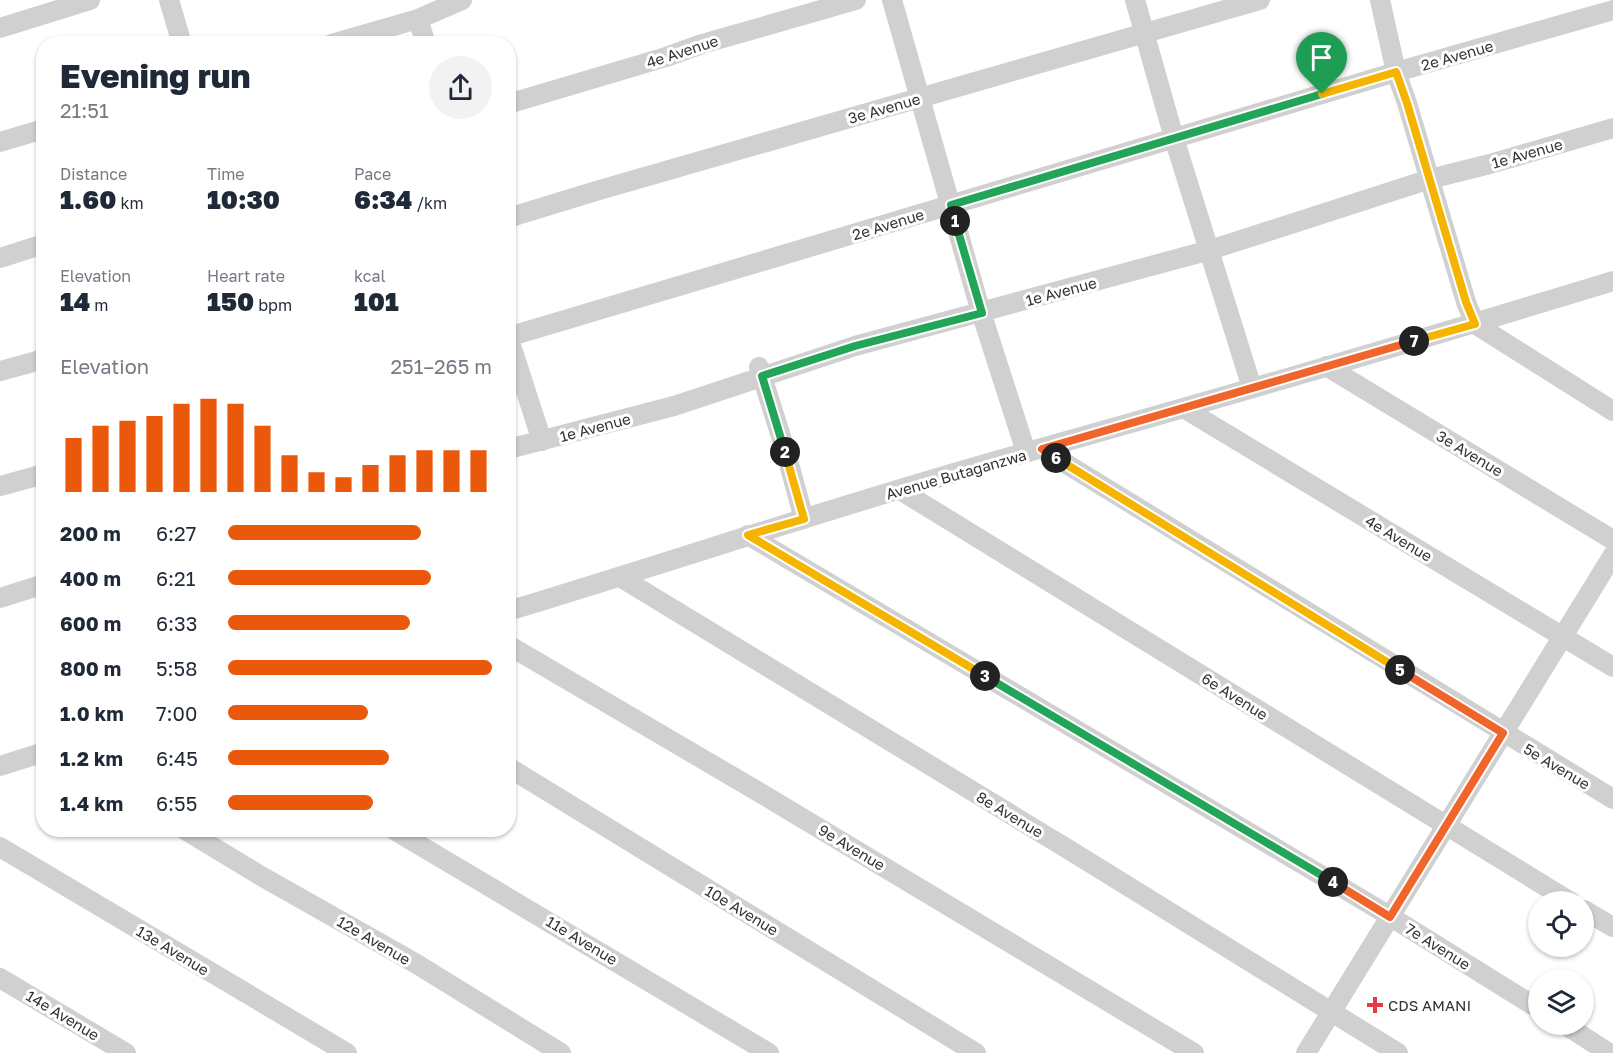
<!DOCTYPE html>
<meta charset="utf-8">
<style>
:root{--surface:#fff;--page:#f2f2f3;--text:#1f2937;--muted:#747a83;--accent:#ea580c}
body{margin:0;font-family:"Golos Text",sans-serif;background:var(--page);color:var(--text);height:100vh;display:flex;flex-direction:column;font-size:22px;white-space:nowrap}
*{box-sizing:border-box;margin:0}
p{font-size:20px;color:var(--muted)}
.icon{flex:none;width:33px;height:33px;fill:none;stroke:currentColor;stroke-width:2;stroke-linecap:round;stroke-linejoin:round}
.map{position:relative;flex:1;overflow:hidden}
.sheet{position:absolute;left:36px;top:36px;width:480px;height:801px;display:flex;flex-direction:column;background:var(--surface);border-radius:24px;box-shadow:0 2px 4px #0004}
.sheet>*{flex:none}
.fabs{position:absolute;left:1528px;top:891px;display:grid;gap:12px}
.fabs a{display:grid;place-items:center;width:66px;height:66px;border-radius:50%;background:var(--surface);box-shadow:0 2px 4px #0004;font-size:30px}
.pin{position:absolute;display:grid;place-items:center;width:51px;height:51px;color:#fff;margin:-62px -26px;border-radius:50% 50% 50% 0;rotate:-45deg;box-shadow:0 0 6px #0007}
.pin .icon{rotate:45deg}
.km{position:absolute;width:30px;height:30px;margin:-15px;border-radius:50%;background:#222;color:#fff;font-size:16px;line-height:30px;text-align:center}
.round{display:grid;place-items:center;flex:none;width:63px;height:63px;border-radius:32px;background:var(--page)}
.head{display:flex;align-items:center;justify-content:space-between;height:102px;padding:0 24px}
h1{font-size:33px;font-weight:800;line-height:45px}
.metrics{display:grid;grid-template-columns:repeat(3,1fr);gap:9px;height:102px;padding:6px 24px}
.metrics div{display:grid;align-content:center}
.metrics b{font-size:26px;font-weight:800}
.metrics small{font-size:16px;font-weight:400}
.metrics p{font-size:16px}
.chart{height:168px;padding:12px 24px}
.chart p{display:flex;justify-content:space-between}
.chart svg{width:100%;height:108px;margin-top:6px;stroke:var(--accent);stroke-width:6}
ul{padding:0 24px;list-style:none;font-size:20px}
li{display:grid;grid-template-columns:96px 72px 1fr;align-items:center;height:45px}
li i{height:15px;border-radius:8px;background:var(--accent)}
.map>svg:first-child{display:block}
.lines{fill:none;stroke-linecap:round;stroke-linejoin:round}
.minor{stroke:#d0d0d0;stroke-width:20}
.split-1-casing{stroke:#fff;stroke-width:12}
.split-2-casing{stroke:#fff;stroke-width:12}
.split-3-casing{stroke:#fff;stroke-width:12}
.split-4-casing{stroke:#fff;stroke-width:12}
.split-5-casing{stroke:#fff;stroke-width:12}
.split-6-casing{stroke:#fff;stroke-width:12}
.split-7-casing{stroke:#fff;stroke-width:12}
.split-8-casing{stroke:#fff;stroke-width:12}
.split-1{stroke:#22a559;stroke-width:8}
.split-2{stroke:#22a559;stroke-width:8}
.split-3{stroke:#f5b400;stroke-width:8}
.split-4{stroke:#22a559;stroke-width:8}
.split-5{stroke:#f0652b;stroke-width:8}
.split-6{stroke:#f5b400;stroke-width:8}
.split-7{stroke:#f0652b;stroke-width:8}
.split-8{stroke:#f5b400;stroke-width:8}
.poi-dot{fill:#e63946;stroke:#fff;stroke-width:2}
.labels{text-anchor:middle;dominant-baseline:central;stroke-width:6;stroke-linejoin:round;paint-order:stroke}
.street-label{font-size:15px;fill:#333;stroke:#fff}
.poi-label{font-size:15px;fill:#333;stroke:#fff;text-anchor:start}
</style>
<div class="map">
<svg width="1613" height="1053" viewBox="0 0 1613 1053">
<rect width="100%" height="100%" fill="#fff"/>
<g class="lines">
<!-- minor -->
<path class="minor" d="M169,0l13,44
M892,0l88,309 46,143
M1135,0l39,138 78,250
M1380,0l16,72 11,31 59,199 9,22 138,87
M418,19l8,25
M0,28l90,-28
M331,44l87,-25 44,-19
M508,104l158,-47 36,-13 154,-44
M0,142l44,-13
M508,218l88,-27 664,-191
M0,258l44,-14
M508,336l34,105
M508,337l888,-265 217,-62
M1326,366l287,174
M759,367l26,82 19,70
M0,371l44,-12
M1185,409l428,258
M508,449l166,-43 181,-60 355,-96 220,-71 60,-15 123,-36
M1042,449l571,350
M0,486l44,-12
M900,490l671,412
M748,535l635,377 156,97
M620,577l451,274 327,202
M0,598l44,-14
M508,611c172,-52 343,-110 516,-158 197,-55 393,-112 589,-172
M508,645l249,146 437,262
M0,766l44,-14
M508,767l468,286
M185,830l76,46 154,87 146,90
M394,830l375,223
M0,847l347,206
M1584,910l29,17
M0,978l126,75
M1564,1024l45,29
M1306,1053l307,-498"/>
</g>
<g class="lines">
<defs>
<path id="split-1" d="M955,221l-4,-16 371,-111"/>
<path id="split-2" d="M785,452l-23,-76 93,-30 127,-33 -27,-92"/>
<path id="split-3" d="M785,452l19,67 -56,16 237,141"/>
<path id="split-4" d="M985,676l348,206"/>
<path id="split-5" d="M1333,882l57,35 113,-184 -103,-63"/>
<path id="split-6" d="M1056,458l344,212"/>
<path id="split-7" d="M1056,458l-14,-9 372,-108"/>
<path id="split-8" d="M1322,94l74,-22 11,31 59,199 9,22 -61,17"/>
</defs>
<!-- split-1 casing -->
<use href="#split-1" class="split-1-casing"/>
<!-- split-2 casing -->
<use href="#split-2" class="split-2-casing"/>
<!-- split-3 casing -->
<use href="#split-3" class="split-3-casing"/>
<!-- split-4 casing -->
<use href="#split-4" class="split-4-casing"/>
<!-- split-5 casing -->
<use href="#split-5" class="split-5-casing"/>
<!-- split-6 casing -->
<use href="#split-6" class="split-6-casing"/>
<!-- split-7 casing -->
<use href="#split-7" class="split-7-casing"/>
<!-- split-8 casing -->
<use href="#split-8" class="split-8-casing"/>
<!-- split-1 -->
<use href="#split-1" class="split-1"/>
<!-- split-2 -->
<use href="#split-2" class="split-2"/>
<!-- split-3 -->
<use href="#split-3" class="split-3"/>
<!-- split-4 -->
<use href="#split-4" class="split-4"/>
<!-- split-5 -->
<use href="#split-5" class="split-5"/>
<!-- split-6 -->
<use href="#split-6" class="split-6"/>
<!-- split-7 -->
<use href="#split-7" class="split-7"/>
<!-- split-8 -->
<use href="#split-8" class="split-8"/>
</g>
<!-- markers -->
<path class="poi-dot" d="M1372 996h6v6h6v6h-6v6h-6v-6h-6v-6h6z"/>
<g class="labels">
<!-- street labels -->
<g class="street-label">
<text transform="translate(682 51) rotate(-18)">4e Avenue</text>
<text transform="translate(1457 55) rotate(-16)">2e Avenue</text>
<text transform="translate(884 108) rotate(-16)">3e Avenue</text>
<text transform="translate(1527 153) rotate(-16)">1e Avenue</text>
<text transform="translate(888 224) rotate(-17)">2e Avenue</text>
<text transform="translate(1061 291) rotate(-15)">1e Avenue</text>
<text transform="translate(595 427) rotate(-15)">1e Avenue</text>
<text transform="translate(1470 453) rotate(31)">3e Avenue</text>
<text transform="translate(956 474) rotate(-16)">Avenue Butaganzwa</text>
<text transform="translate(1399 538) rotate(31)">4e Avenue</text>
<text transform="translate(1235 696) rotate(32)">6e Avenue</text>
<text transform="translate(1557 766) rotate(31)">5e Avenue</text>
<text transform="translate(1010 814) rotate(31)">8e Avenue</text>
<text transform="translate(852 847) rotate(31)">9e Avenue</text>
<text transform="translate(742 910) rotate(31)">10e Avenue</text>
<text transform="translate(374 940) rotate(30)">12e Avenue</text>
<text transform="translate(582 940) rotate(31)">11e Avenue</text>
<text transform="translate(1438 946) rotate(32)">7e Avenue</text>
<text transform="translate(173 950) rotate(31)">13e Avenue</text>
<text transform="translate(63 1015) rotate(31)">14e Avenue</text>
</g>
<!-- poi labels -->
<g class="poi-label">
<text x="1388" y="1005">CDS AMANI</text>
</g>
</g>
</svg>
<div class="fabs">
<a><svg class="icon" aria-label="locate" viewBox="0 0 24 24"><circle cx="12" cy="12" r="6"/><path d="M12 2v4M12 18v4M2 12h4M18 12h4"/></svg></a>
<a><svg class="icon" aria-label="layers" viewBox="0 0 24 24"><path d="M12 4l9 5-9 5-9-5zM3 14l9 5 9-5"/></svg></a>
</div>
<div class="pin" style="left:1322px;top:94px;background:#1e9e55"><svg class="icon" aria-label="arrive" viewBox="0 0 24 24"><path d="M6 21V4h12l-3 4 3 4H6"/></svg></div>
<b class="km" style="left:955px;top:221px">1</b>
<b class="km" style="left:785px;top:452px">2</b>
<b class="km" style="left:985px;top:676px">3</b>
<b class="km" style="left:1333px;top:882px">4</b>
<b class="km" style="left:1400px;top:670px">5</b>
<b class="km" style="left:1056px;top:458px">6</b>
<b class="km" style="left:1414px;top:341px">7</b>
<section class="sheet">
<div class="head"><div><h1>Evening run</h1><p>21:51</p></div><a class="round"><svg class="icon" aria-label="share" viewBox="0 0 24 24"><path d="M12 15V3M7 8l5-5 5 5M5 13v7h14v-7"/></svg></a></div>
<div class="metrics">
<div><p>Distance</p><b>1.60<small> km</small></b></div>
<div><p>Time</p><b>10:30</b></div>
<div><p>Pace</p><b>6:34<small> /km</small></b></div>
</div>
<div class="metrics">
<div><p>Elevation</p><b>14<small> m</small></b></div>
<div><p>Heart rate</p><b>150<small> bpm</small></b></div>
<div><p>kcal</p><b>101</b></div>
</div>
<div class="chart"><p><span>Elevation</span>251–265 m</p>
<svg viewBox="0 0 160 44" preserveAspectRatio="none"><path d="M5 44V22M15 44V17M25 44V15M35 44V13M45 44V8M55 44V6M65 44V8M75 44V17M85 44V29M95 44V36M105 44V38M115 44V33M125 44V29M135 44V27M145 44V27M155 44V27"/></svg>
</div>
<ul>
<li><b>200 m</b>6:27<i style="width:73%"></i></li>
<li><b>400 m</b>6:21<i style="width:77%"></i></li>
<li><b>600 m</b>6:33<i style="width:69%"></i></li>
<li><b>800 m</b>5:58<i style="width:100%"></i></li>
<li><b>1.0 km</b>7:00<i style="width:53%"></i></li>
<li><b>1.2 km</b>6:45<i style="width:61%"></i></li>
<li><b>1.4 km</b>6:55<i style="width:55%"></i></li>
</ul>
</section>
</div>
